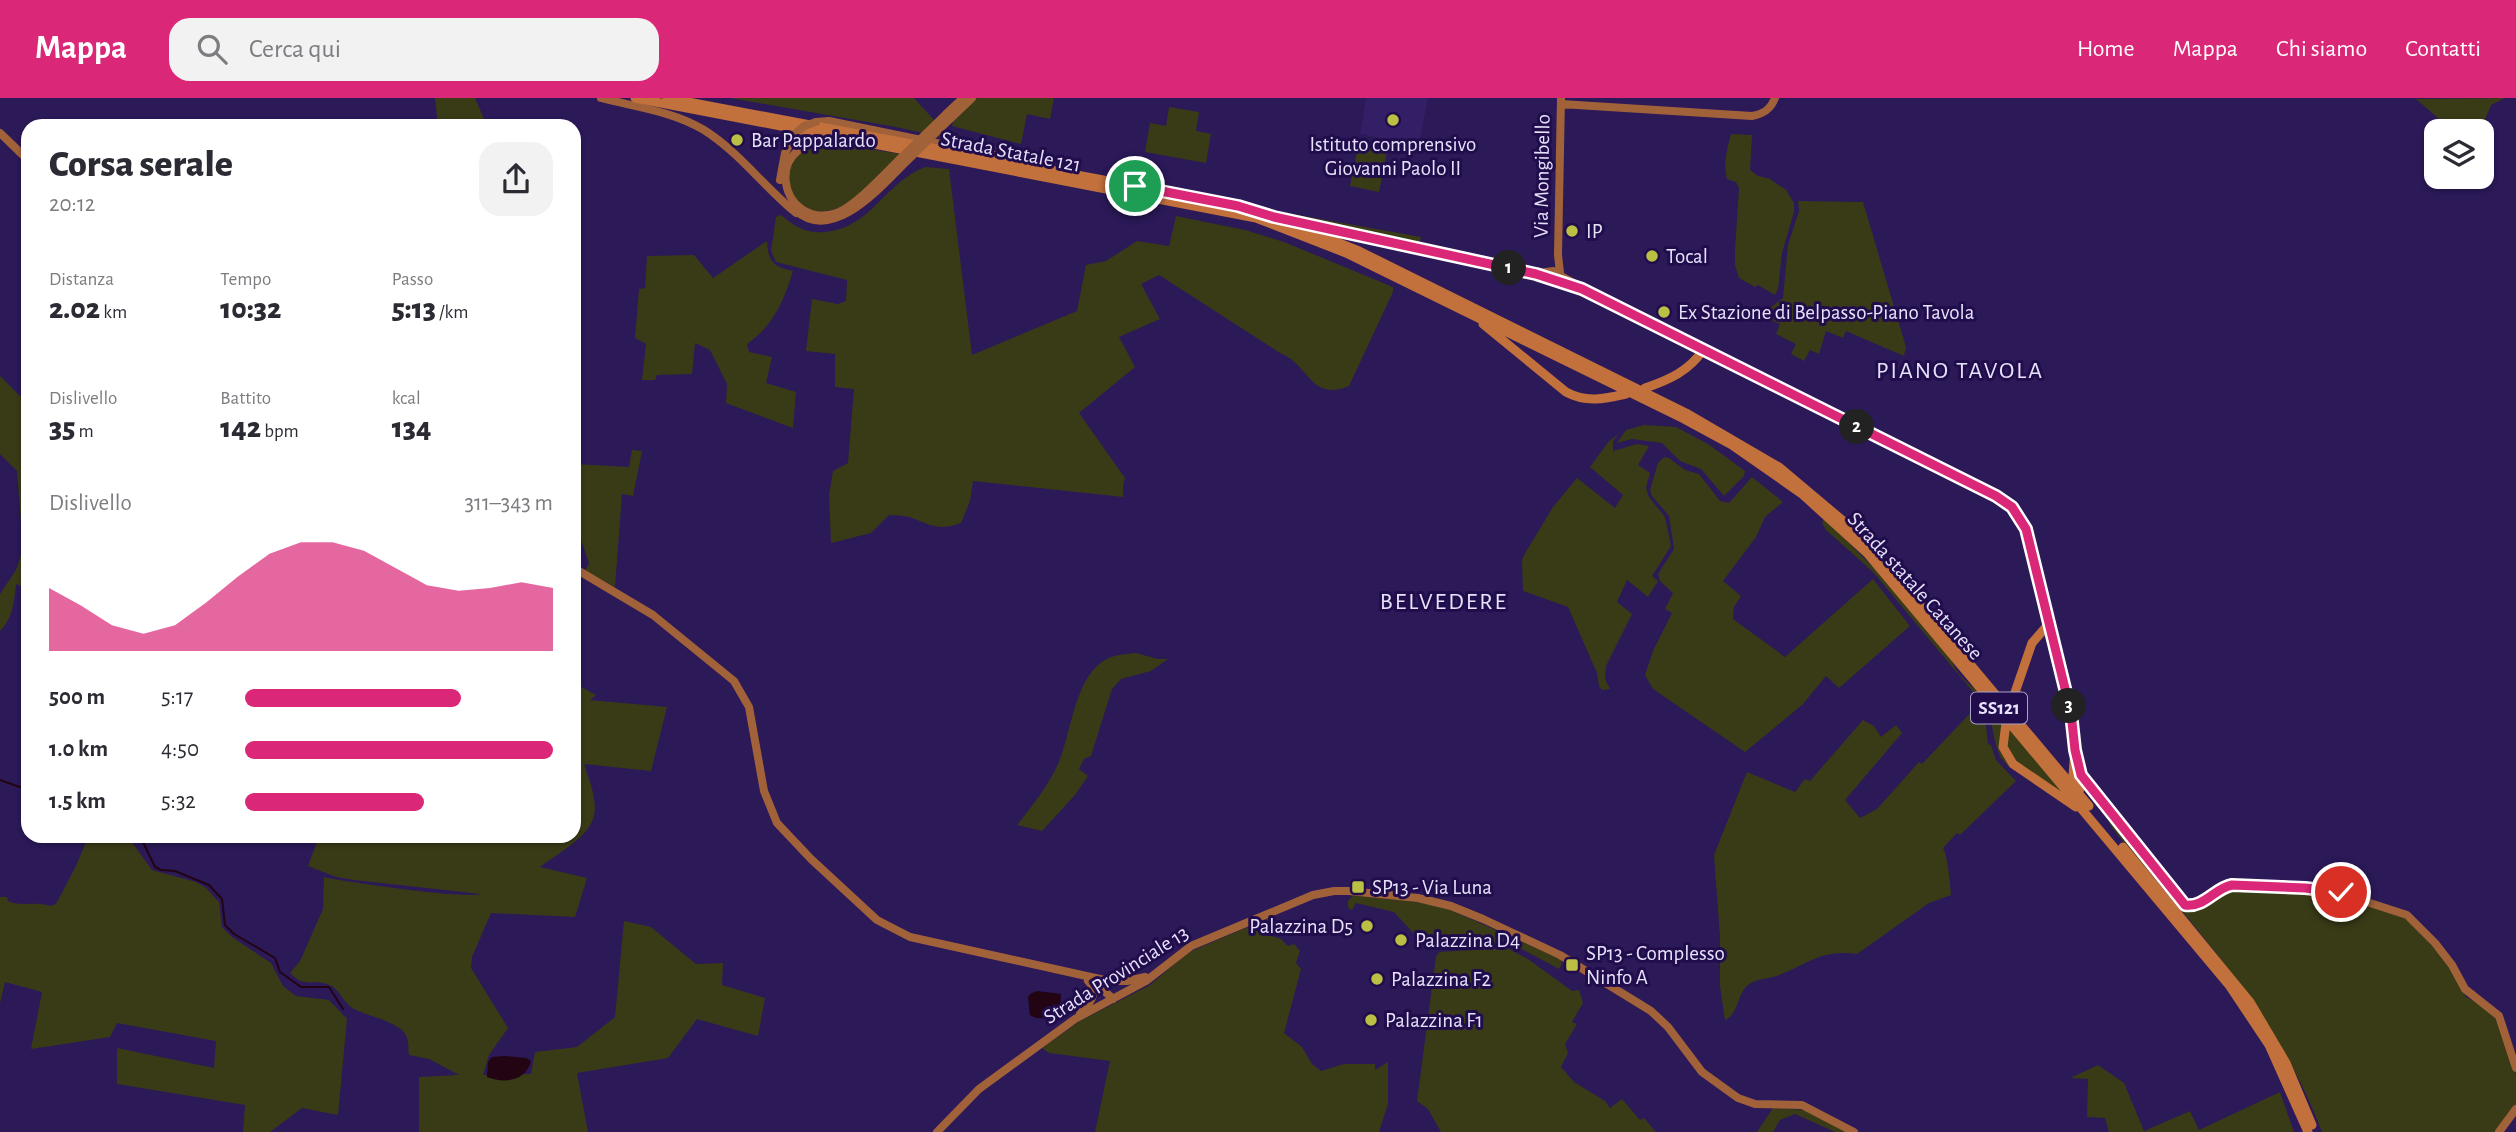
<!DOCTYPE html>
<html lang="it">
<meta charset="utf-8">
<style>
:root{--surface:#fff;--page:#f2f2f3;--text:#2b2b33;--muted:#7c7c81;--accent:#db2777}
body{margin:0;font-family:"Alegreya Sans",sans-serif;background:var(--page);color:var(--text);height:100vh;display:flex;flex-direction:column;font-size:26px;white-space:nowrap}
*{box-sizing:border-box;margin:0}
p{font-size:23px;color:var(--muted)}
.icon{flex:none;width:38px;height:38px;fill:none;stroke:currentColor;stroke-width:2;stroke-linecap:round;stroke-linejoin:round}
.map{position:relative;flex:1;overflow:hidden}
.details{position:absolute;left:21px;top:21px;width:560px;height:724px;display:flex;flex-direction:column;background:var(--surface);border-radius:21px;box-shadow:0 2px 5px #0004}
.details>*{flex:none}
.fabs{position:absolute;left:2424px;top:21px;display:grid;gap:14px}
.fabs a{display:grid;place-items:center;width:70px;height:70px;border-radius:14px;background:var(--surface);box-shadow:0 2px 5px #0004;font-size:35px}
.pin{position:absolute;display:grid;place-items:center;width:60px;height:60px;color:#fff;margin:-30px;border:4px solid #fff;border-radius:50%;box-shadow:0 2px 7px #0007}
.km{position:absolute;width:35px;height:35px;margin:-18px;border-radius:50%;background:#222;color:#fff;font-size:19px;line-height:35px;text-align:center}
.round{display:grid;place-items:center;flex:none;width:74px;height:74px;border-radius:21px;background:var(--page)}
.summary{display:flex;align-items:center;justify-content:space-between;height:119px;padding:0 28px}
h1{font-size:38px;font-weight:800;line-height:52px}
.stats{display:grid;grid-template-columns:repeat(3,1fr);gap:10px;height:119px;padding:7px 28px}
.stats div{display:grid;align-content:center}
.stats b{font-size:30px;font-weight:800}
.stats small{font-size:19px;font-weight:400}
.stats p{font-size:19px}
.chart{height:196px;padding:14px 28px}
.chart p{display:flex;justify-content:space-between}
.chart svg{width:100%;height:126px;margin-top:7px;fill:var(--accent);opacity:.7}
ul{padding:0 28px;list-style:none;font-size:23px}
li{display:grid;grid-template-columns:112px 84px 1fr;align-items:center;height:52px}
li i{height:18px;border-radius:9px;background:var(--accent)}
header{display:flex;align-items:center;gap:42px;box-sizing:border-box;height:98px;padding:0 35px;background:var(--accent);color:#fff}
header strong{font-size:33px}
nav{display:flex;gap:38px;margin-inline-start:auto;font-size:24px}
.search{width:490px;height:63px;background:var(--page);display:flex;align-items:center;gap:18px;box-sizing:border-box;padding:0 24px;border-radius:21px;color:var(--muted);font-size:26px}
.map>svg:first-child{display:block}
.built{fill:#331f66}
.green{fill:#393b17}
.water{fill:#220413}
.lines{fill:none;stroke-linecap:round;stroke-linejoin:round}
.stream{stroke:#220413;stroke-width:2}
.secondary{stroke:#a1623a;stroke-width:8}
.primary{stroke:#c2703c;stroke-width:9}
.secondary-bridge{stroke:#a1623a;stroke-width:8}
.route-casing{stroke:#fff;stroke-width:14}
.route{stroke:#db2777;stroke-width:9}
.poi-dot{fill:#bbc044;stroke:#220d4c;stroke-width:2.5}
.labels{text-anchor:middle;dominant-baseline:central;stroke-width:6;stroke-linejoin:round;paint-order:stroke}
.shield{fill:#220d4c;stroke:#aaa2c6;stroke-width:2}
.shield-label{font-size:19px;font-weight:bold;fill:#e5e2fa}
.poi-label{font-size:21px;fill:#e5e2fa;stroke:#220d4c;text-anchor:start}
.street-label{font-size:21px;fill:#e5e2fa;stroke:#220d4c}
.quarter-label{font-size:24px;letter-spacing:2px;fill:#e5e2fa;stroke:#220d4c}
</style>
<header>
<strong>Mappa</strong>
<div class="search"><svg class="icon" aria-label="search" viewBox="0 0 24 24"><circle cx="10" cy="10" r="6"/><path d="M15 15l6 6"/></svg>Cerca qui</div>
<nav><a>Home</a><a>Mappa</a><a>Chi siamo</a><a>Contatti</a></nav>
</header>
<div class="map">
<svg width="2516" height="1034" viewBox="0 0 2516 1034">
<rect width="100%" height="100%" fill="#2b1958"/>
<!-- built -->
<path class="built" d="M1366,0h62l-9,47 -59,-11z"/>
<!-- green -->
<path class="green" d="M435,0h40l12,28h-49z
M730,0h184l31,34 61,17 -1,2 -109,-24z
M977,0h77l-4,21 -23,-5 -6,30 -69,-18 1,-4z
M2505,0l-14,7 -7,17 -7,9h-24l-37,-32z
M1169,9l30,5 -3,19 15,3 -5,29 -61,-11 5,-29 16,3z
M1731,36l21,1 -2,35 8,6 12,3 16,11 8,13v9l-12,41 -4,36 -3,6 -17,-10 -3,2 -16,-9 -4,-13v-16l4,-61 -3,-6 -9,-3c-4,-15 0,-30 4,-45z
M1359,44l29,5 -9,45 -29,-6z
M840,46l60,10c-17,16 -41,46 -62,54 -49,20 -69,-52 -25,-62 8,-2 19,-1 27,-2z
M925,69l24,2 23,186 105,-44 9,-46 20,-4 31,-20 32,5 7,-30 69,14 39,12 109,45v5l-44,94c-39,16 -40,-22 -69,-33l-121,-78 -18,9 19,35 -41,18 16,30 -56,46 46,65 -2,9v10l-150,-16 -3,20 -9,22c-21,8 -29,3 -49,-5 -6,-3 -16,-2 -23,-3l-18,18 -40,10 -2,-48 4,-24 15,-8 6,-74 -19,-2v-33l-29,-3 6,-52 26,5 8,-3 1,-21 -71,-18 -5,-11 5,-34 5,-2c14,12 26,19 45,17 46,-5 59,-50 99,-65z
M1798,103l65,1 43,145 -2,9 -58,-25 -3,7 -17,-7 -7,23 -9,-4 -6,11 -13,-7 5,-10 -20,-10 4,-10 -15,-7 5,-9 13,-10 5,-53 11,-34z
M1248,108l173,31 -2,8 -126,-26z
M767,143c1,20 6,26 26,30 -9,30 -20,55 -46,73l2,8 23,5 -6,26 30,9 -3,36 -67,-25 1,-19 -17,-34 -15,-7 -3,31 -35,1 -2,5h-13l4,-36 -11,-6 4,-49 6,-1 2,-32 47,-1 19,23z
M0,278l26,26 -5,5 7,6v176l-12,-5c-2,18 -3,34 -16,47v-37l16,-24 7,-21 -6,-78 -17,-17z
M1644,327l32,2 32,17 37,27 -1,5 -20,20 -23,-27 -21,-8 -18,-18 -30,-4 -15,4 9,-13z
M1619,336l-6,7v10l24,-7 12,2 -11,19 12,8 -4,15 3,9 16,20 6,29 -19,30 6,5 -10,16 -21,-17 -10,22 15,12 -26,52 -1,13 5,10 -8,1 -3,-4 -2,-13 -29,-66 -45,-16 -1,-31 2,-5 29,-48 24,-29 38,30 8,-13 -33,-28 19,-26z
M632,352l10,1 -9,45 -11,-2 -7,93 -30,-16 4,-8 -15,-43v-56l55,3z
M1664,359l5,1 16,12 14,4 21,27 9,2 23,-26 31,25 -18,15 -9,20 -33,44 18,15 -7,11 -1,12 52,38 88,-78 37,47 -71,62 -13,-12 -24,29 -57,47 -92,-63 -8,-14 8,-24 19,-38 -7,-4 8,-16 -13,-12 -2,-7 16,-25 -5,-33 -17,-20 -2,-6 8,-27z
M1824,420l51,51 76,89c7,20 16,23 30,36 8,7 15,19 22,28l-2,25 32,33 -25,-14 -8,-9 -5,-15 -6,-31 -116,-139 -47,-42 -4,-7z
M1136,555l22,6h10l-17,12 -30,8 -9,10 -21,67 -7,3 -5,10 9,7 -13,19 -33,36 -25,-6c16,-20 31,-39 42,-63 13,-31 16,-89 50,-104 8,-4 19,-4 27,-5z
M574,585l22,12 -6,5 77,7 -16,64 -67,-7c5,15 15,39 9,55 -7,20 -36,35 -53,48l47,11 -12,39 -84,-4 -19,44 -1,11 37,60 -19,27 -6,20 48,-1 4,-22 42,-5 38,-30 9,-96 27,6 45,37 27,-1 -1,22 43,13 -7,38 -61,-17 -29,39 -91,15 11,59h-169v-55l40,-2 -30,-16 -20,-4c-1,-5 0,-12 -2,-17 -4,-16 -41,-22 -55,-30 -9,-6 -13,-20 -23,-23 -16,-7 -24,4 -39,-12l10,-12 23,-52 1,-32c20,5 141,22 157,17l-127,-14 -18,-3 -28,-11 10,-27 -3,-2 259,-1z
M1976,609l9,9 3,28 3,1 5,15 20,21 -56,54 -3,-2 -14,15c5,9 7,34 8,47l-22,8 -72,51c-36,-5 -47,9 -78,21 -9,4 -22,3 -31,10 -11,9 -9,29 -23,35l-5,-34v-49l-6,-82 33,-83 48,20 10,-13 5,2 53,-61 11,6 7,11 15,-12 6,8 -57,67 15,18 17,-9 42,-47 3,2z
M2007,628l63,73 -55,-36 -9,-15z
M2075,677l110,133 4,2 36,-21 19,-1 85,4 78,26 43,48 16,31 14,7 16,14 20,57v30l-20,27h-174c-44,-118 -131,-209 -210,-304 -8,-20 -27,-34 -37,-53z
M88,739h35l8,4 21,29 44,12 10,6 13,14 3,25 10,10 39,26 12,23 13,10 33,4 18,19 -9,96 -36,-7 -32,24h-27l2,-27 -128,-21v-36l97,20 2,-27 -99,-18 -7,14 -79,12 11,-57 -37,-10 -5,21v-106h7l1,4c13,6 28,0 42,5l6,-2 20,-38z
M1353,797l66,7 32,8 110,49 1,5 -3,5 -56,-30v3l-65,4 -23,-11 -21,-23 -38,-9 -4,7 -4,-2v-7z
M1276,817l-8,20 13,4 7,7 6,-2 6,7 -4,12 5,6 -17,64 18,14 10,17 9,7 23,-7h31v6l13,-8v42l-9,28h-284l15,-71 -61,-8 -7,-5 38,-27 70,-36 39,-33z
M1507,850l21,11 44,32 7,-1 4,13 -11,19 5,2 -12,20 3,9 -7,14 13,15 31,19 5,7 12,-9 18,21 4,-2 12,14h-215l-13,-23 -11,-8 19,-144 3,-5z
M2098,967l26,18 20,48 46,-20 9,19 81,-38 14,40h-185l-4,-14 -18,-1 1,-38 -18,-1z
M1773,1010l32,2 44,22h-14l-40,-18 -15,6 -7,12h-16z"/>
<!-- water -->
<path class="water" d="M1037,893l24,3 -1,14c-8,9 -19,14 -30,7l-2,-18 2,-3z
M505,958l21,2 5,3c-5,20 -26,23 -44,16l1,-15 4,-5z"/>
<g class="lines">
<!-- stream -->
<path class="stream" d="M0,682l28,10
M140,738l15,31 6,3 14,1 34,14 13,14 3,26 9,9 41,24 5,14 21,15h28l14,22"/>
<!-- secondary -->
<path class="secondary" d="M601,0c35,9 71,13 103,32 35,22 60,57 92,83
M1561,6l191,12c12,-2 19,-7 23,-18
M946,16l17,-16
M950,21l22,-21
M816,24l13,-1 170,35
M0,35l28,27
M847,45c-92,-16 -69,93 -8,69 19,-8 49,-42 65,-57
M780,82l5,-27 10,-19
M795,112c40,36 90,-29 117,-54
M1291,122l245,54 14,5
M1539,175l14,-2 7,3v4l-4,3 -6,-2v-7
M1560,175l-2,-18 3,-157
M1561,178l86,47 349,173c20,12 27,25 34,47l41,170 4,37 6,25 104,130c18,3 30,-17 48,-20l97,5 77,25 28,28 17,22 13,24 34,27 17,52
M574,470l79,47 81,66 15,26 15,84 13,32 34,36 66,61 33,17 199,44h18l18,-4
M1088,882l9,4 16,15
M1080,916c9,-10 20,-21 8,-33
M937,1034l42,-43 96,-70 71,-38 45,-35 122,-51 21,-4h15l69,7 33,8 32,13 77,36 91,56 17,16 34,45 36,26 17,6 47,1 52,27
M2499,1034l17,-23"/>
<!-- primary -->
<path class="primary" d="M635,0l621,120 90,35 338,166 48,26 70,49 66,60 361,431 40,60 39,87
M667,0l468,88 103,20 36,11 85,34 327,162 93,54 69,58 44,46 197,235
M1483,226l83,68c20,11 38,7 60,2
M1645,290c24,-8 44,-17 58,-38
M2010,609l22,-64 14,-16 3,-8
M2006,625l-3,24 10,17 63,43
M2075,652l-2,25 7,14
M2123,749l127,155 36,61 26,62"/>
<!-- secondary-bridge -->
<path class="secondary-bridge" d="M795,36l9,-8 12,-4
M904,57l42,-41
M912,58l38,-37"/>
</g>
<g class="lines">
<defs>
<path id="route" d="M1135,88l103,20 36,11 262,57 46,15 414,207 16,11 14,22 45,184 4,37 6,25 104,130c19,3 30,-17 47,-20l73,3 36,4"/>
</defs>
<!-- route casing -->
<use href="#route" class="route-casing"/>
<!-- route -->
<use href="#route" class="route"/>
</g>
<!-- markers -->
<g class="poi-dot">
<circle cx="1393" cy="22" r="7"/>
<circle cx="737" cy="42" r="7"/>
<circle cx="1572" cy="133" r="7"/>
<circle cx="1652" cy="158" r="7"/>
<circle cx="1664" cy="214" r="7"/>
<rect x="1351" y="782" width="14" height="14" rx="3.5"/>
<circle cx="1367" cy="828" r="7"/>
<circle cx="1401" cy="842" r="7"/>
<rect x="1565" y="860" width="14" height="14" rx="3.5"/>
<circle cx="1377" cy="881" r="7"/>
<circle cx="1371" cy="922" r="7"/>
</g>
<g class="labels">
<!-- shield labels -->
<rect class="shield" x="1971" y="594.5" width="56" height="31" rx="5"/>
<g class="shield-label">
<text x="1999" y="610">SS121</text>
</g>
<!-- poi labels -->
<g class="poi-label">
<text x="751" y="42">Bar Pappalardo</text>
<text x="1393" y="46" text-anchor="middle">Istituto comprensivo<tspan x="1393" dy="24">Giovanni Paolo II</tspan></text>
<text x="1586" y="133">IP</text>
<text x="1666" y="158">Tocal</text>
<text x="1678" y="214">Ex Stazione di Belpasso-Piano Tavola</text>
<text x="1372" y="789">SP13 - Via Luna</text>
<text x="1353" y="828" text-anchor="end">Palazzina D5</text>
<text x="1415" y="842">Palazzina D4</text>
<text x="1586" y="855">SP13 - Complesso<tspan x="1586" dy="24">Ninfo A</tspan></text>
<text x="1391" y="881">Palazzina F2</text>
<text x="1385" y="922">Palazzina F1</text>
</g>
<!-- street labels -->
<g class="street-label">
<text transform="translate(1011 54) rotate(11)">Strada Statale 121</text>
<text transform="translate(1542 78) rotate(-89)">Via Mongibello</text>
<text transform="translate(1915 488) rotate(48)">Strada statale Catanese</text>
<text transform="translate(1116 877) rotate(-32)">Strada Provinciale 13</text>
</g>
<!-- quarter labels -->
<g class="quarter-label">
<text x="1960" y="273">PIANO TAVOLA</text>
<text x="1444" y="504">BELVEDERE</text>
</g>
</g>
</svg>
<div class="fabs">
<a><svg class="icon" aria-label="layers" viewBox="0 0 24 24"><path d="M12 4l9 5-9 5-9-5zM3 14l9 5 9-5"/></svg></a>
</div>
<div class="pin" style="left:1135px;top:88px;background:#1e9e55"><svg class="icon" aria-label="arrive" viewBox="0 0 24 24"><path d="M6 21V4h12l-3 4 3 4H6"/></svg></div>
<div class="pin" style="left:2341px;top:794px;background:#d93025"><svg class="icon" aria-label="check" viewBox="0 0 24 24"><path d="M5 12l5 5 9-10"/></svg></div>
<b class="km" style="left:1509px;top:170px">1</b>
<b class="km" style="left:1857px;top:329px">2</b>
<b class="km" style="left:2069px;top:608px">3</b>
<section class="details">
<div class="summary"><div><h1>Corsa serale</h1><p>20:12</p></div><a class="round"><svg class="icon" aria-label="share" viewBox="0 0 24 24"><path d="M12 15V3M7 8l5-5 5 5M5 13v7h14v-7"/></svg></a></div>
<div class="stats">
<div><p>Distanza</p><b>2.02<small> km</small></b></div>
<div><p>Tempo</p><b>10:32</b></div>
<div><p>Passo</p><b>5:13<small> /km</small></b></div>
</div>
<div class="stats">
<div><p>Dislivello</p><b>35<small> m</small></b></div>
<div><p>Battito</p><b>142<small> bpm</small></b></div>
<div><p>kcal</p><b>134</b></div>
</div>
<div class="chart"><p><span>Dislivello</span>311–343 m</p>
<svg viewBox="0 0 160 44" preserveAspectRatio="none"><path d="M0 44V22L10 28L20 35L30 38L40 35L50 27L60 18L70 10L80 6L90 6L100 9L110 15L120 21L130 23L140 22L150 20L160 22V44z"/></svg>
</div>
<ul>
<li><b>500 m</b>5:17<i style="width:70%"></i></li>
<li><b>1.0 km</b>4:50<i style="width:100%"></i></li>
<li><b>1.5 km</b>5:32<i style="width:58%"></i></li>
</ul>
</section>
</div>
